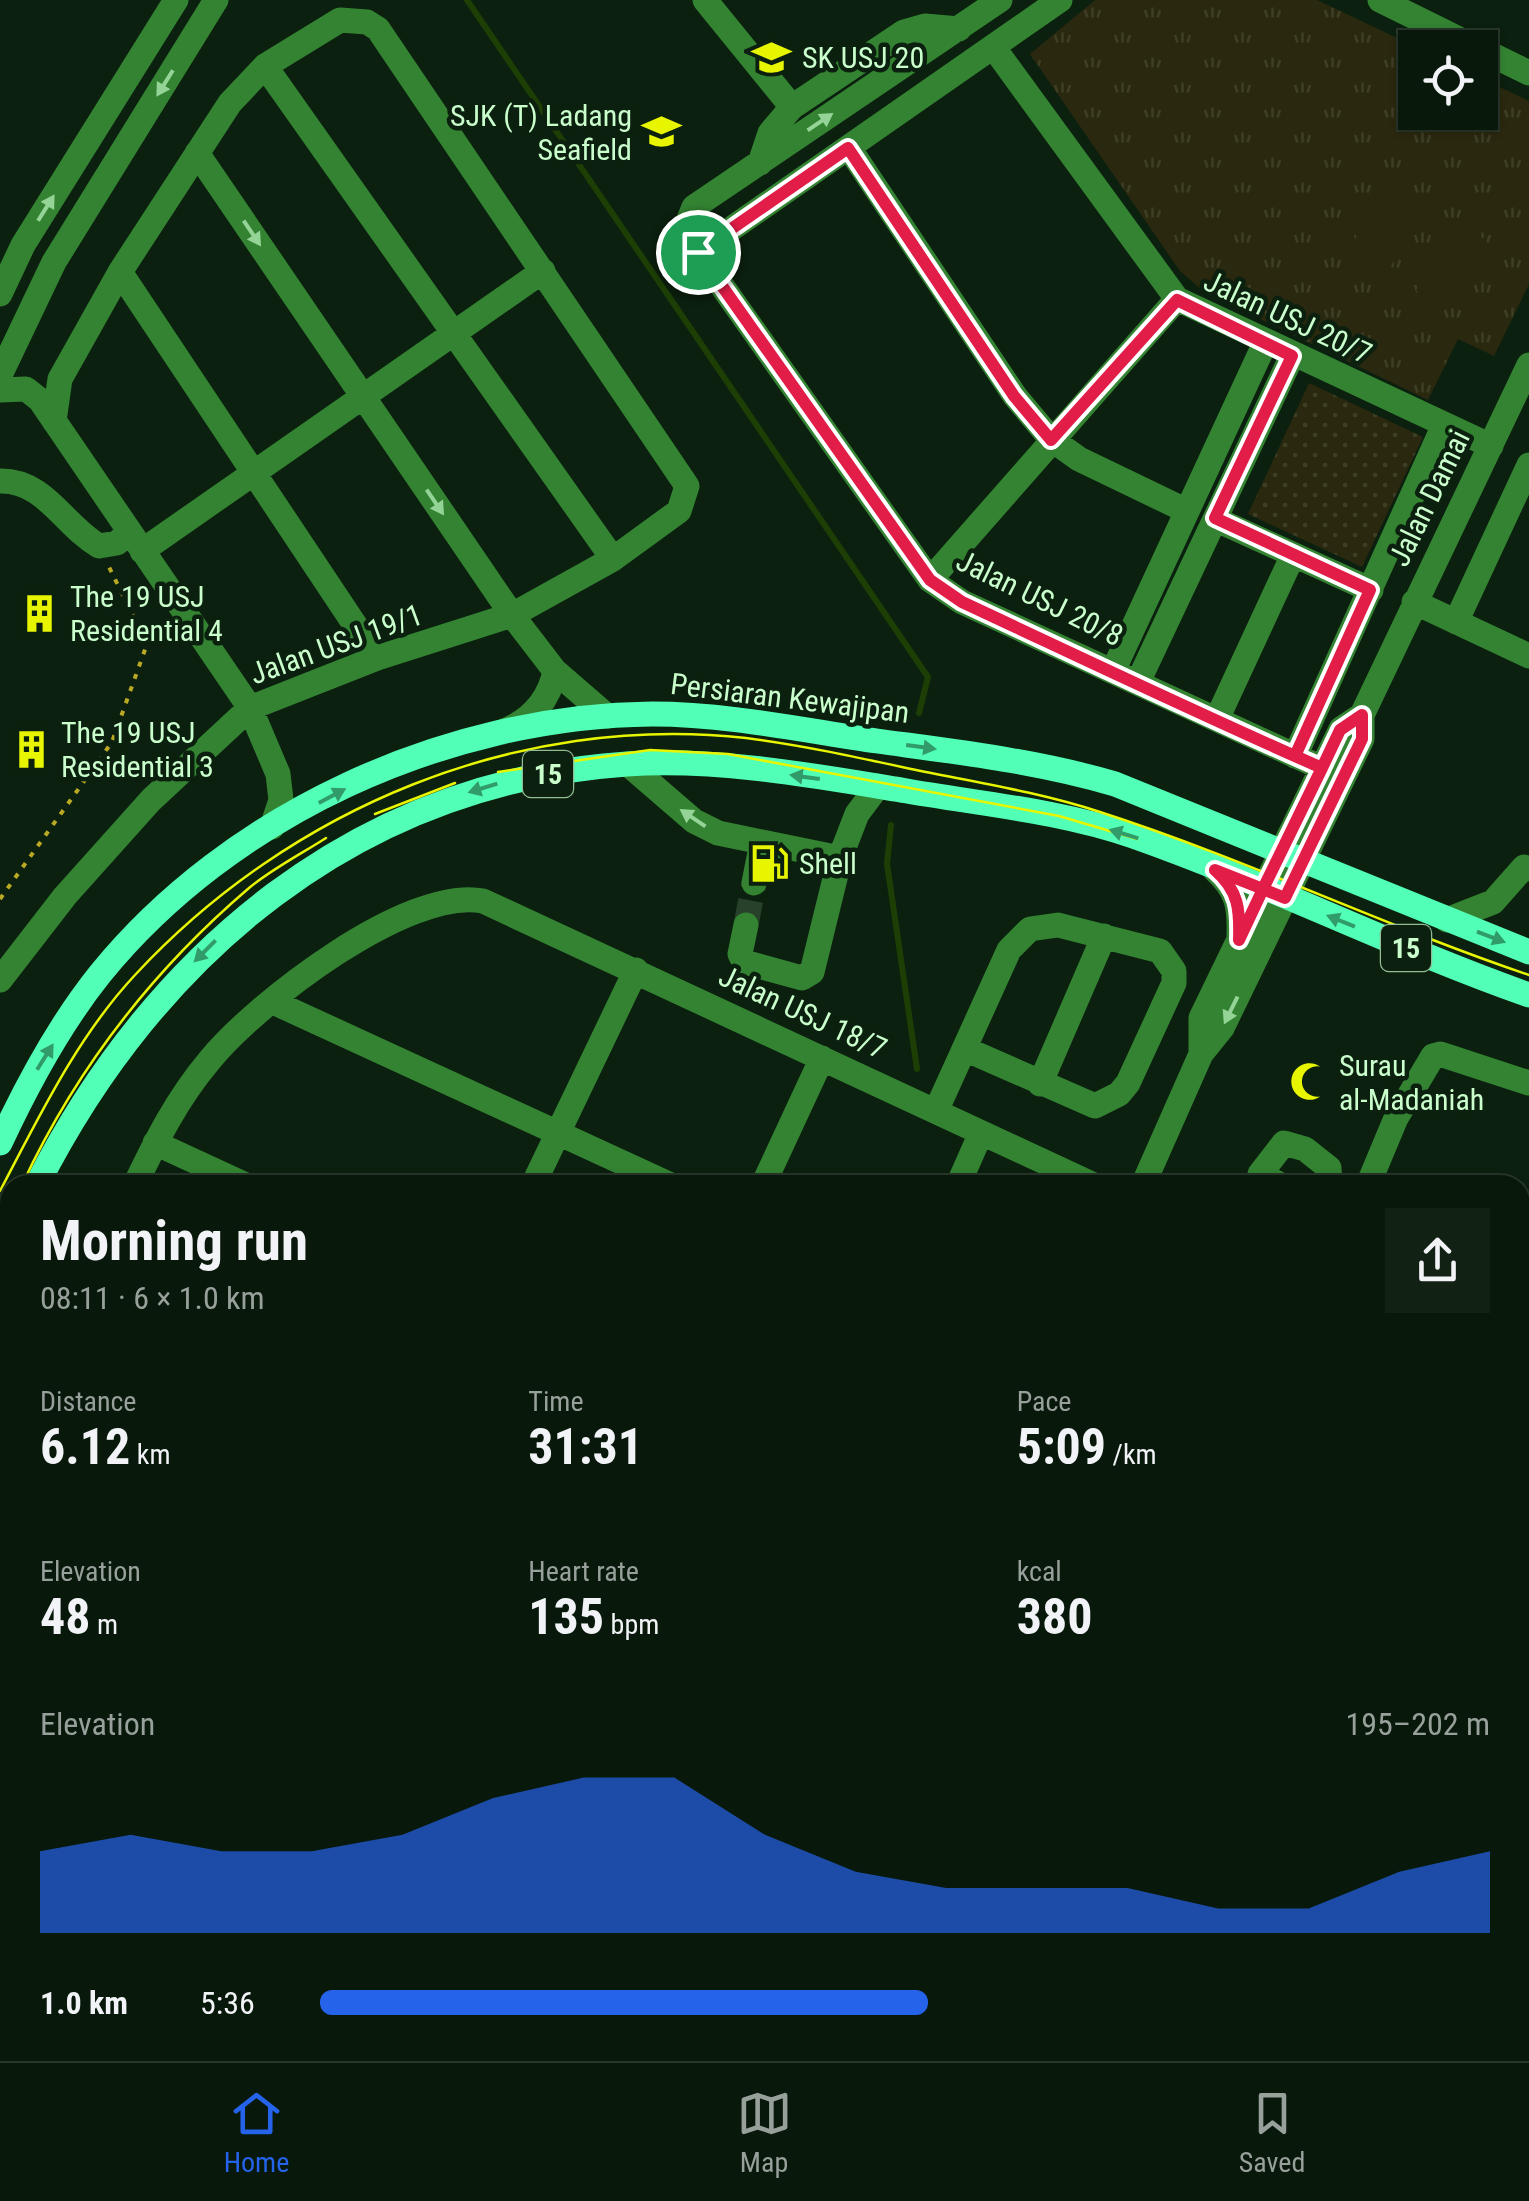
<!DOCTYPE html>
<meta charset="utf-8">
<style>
:root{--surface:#08180a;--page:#112113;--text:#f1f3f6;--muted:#98a09c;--line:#29372b;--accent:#2563eb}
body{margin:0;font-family:"Roboto Condensed",sans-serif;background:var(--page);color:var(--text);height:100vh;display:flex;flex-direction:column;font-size:38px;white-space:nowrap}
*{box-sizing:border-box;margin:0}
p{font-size:32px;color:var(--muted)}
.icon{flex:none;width:55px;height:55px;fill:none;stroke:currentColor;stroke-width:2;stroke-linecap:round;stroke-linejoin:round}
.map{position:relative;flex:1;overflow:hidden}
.sheet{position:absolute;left:0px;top:1175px;width:1530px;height:888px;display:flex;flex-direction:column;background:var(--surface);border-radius:30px 30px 0 0;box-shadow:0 2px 8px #0004,0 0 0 2px var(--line)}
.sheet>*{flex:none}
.tools{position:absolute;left:1398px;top:30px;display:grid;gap:20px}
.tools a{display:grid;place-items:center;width:100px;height:100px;border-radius:0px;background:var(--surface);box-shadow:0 2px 8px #0004,0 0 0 2px var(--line);font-size:50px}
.pin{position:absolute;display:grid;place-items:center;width:85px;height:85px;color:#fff;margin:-42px;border:5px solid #fff;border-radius:50%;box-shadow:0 2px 10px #0007}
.round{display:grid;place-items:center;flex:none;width:105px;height:105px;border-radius:0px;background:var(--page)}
.summary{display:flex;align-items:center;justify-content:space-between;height:170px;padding:0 40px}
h1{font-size:55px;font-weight:700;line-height:75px}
.figures{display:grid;grid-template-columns:repeat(3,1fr);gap:15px;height:170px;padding:10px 40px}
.figures div{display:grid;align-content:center}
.figures b{font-size:50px;font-weight:700}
.figures small{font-size:28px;font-weight:400}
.figures p{font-size:28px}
.chart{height:280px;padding:20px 40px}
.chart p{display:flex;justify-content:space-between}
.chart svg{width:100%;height:180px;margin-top:10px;fill:var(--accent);opacity:.7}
ul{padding:0 40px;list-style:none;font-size:32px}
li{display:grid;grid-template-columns:160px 120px 1fr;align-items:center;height:75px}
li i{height:25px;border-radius:12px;background:var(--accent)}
.tab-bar{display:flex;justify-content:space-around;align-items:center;height:140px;border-top:2px solid var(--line);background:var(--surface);font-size:28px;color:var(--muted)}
.tab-bar a{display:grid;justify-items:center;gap:5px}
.tab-bar .selected{color:var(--accent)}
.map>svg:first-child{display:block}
.grass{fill:url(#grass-dots)}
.park{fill:url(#park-tufts)}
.garden{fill:#2a280e}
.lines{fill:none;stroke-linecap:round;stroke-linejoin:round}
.stream{stroke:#1d3f05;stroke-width:6}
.minor-tunnel{stroke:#28412b;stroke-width:25;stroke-dasharray:25 12;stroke-linecap:butt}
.path{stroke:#b9a924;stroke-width:4;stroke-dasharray:5 8;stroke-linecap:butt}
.minor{stroke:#338332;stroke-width:25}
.major{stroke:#51ffb6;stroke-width:25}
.tram{stroke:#e8f500;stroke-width:2.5}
.oneway{fill:#95d497}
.oneway2{fill:#329b6a}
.route-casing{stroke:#fff;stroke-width:20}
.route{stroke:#e11d48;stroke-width:12}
.labels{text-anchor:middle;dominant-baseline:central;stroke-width:9;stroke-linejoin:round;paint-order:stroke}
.shield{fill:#0b200e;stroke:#91bc94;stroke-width:2.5}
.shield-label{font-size:28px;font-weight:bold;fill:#caffcd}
.poi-label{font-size:30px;fill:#caffcd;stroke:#0b200e;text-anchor:start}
.street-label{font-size:30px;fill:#caffcd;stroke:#0b200e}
</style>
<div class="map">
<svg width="1529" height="2061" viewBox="0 0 1529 2061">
<defs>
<pattern id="grass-dots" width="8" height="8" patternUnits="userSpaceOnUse" patternTransform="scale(2.5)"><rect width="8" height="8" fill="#2a280e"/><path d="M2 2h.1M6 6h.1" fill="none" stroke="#3e3e25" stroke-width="1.8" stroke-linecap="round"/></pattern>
<pattern id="park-tufts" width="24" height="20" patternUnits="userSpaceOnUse" patternTransform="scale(2.5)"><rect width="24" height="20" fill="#2a280e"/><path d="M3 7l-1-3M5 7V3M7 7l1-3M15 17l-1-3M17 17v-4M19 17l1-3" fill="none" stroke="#3e3e25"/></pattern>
</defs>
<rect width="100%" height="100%" fill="#0b200e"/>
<!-- grass -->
<path class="grass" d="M1309,383l114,54 -61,130 -114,-53z
M1520,1999l9,4v58h-41l3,-8 29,-1z"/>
<!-- park -->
<path class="park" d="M1095,0h222l99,47 -1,65h65v-34l49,23v183l-35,72 -36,-17 -30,61 -224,-108 -24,-21 -150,-217z
M0,1690l10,5v265l-10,-5z
M198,2053h155l-4,8h-133z"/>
<!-- garden -->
<path class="garden" d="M1380,185l40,19 -39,84 -40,-18z
M1449,222l38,18 -33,69 -38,-18z"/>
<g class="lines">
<!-- stream -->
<path class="stream" d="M467,0l461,677 -9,36
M891,825l-4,39 30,205"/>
<!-- minor-tunnel -->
<path class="minor-tunnel" d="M746,925l8,-42"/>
<!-- path -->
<path class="path" d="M0,899l112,-157 35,-98 -39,-79
M0,1712l10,5
M233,2052l19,9
M311,2061l4,-9"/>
<!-- minor -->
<path class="minor" d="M705,0l87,107
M1000,0l-306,207 -8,20 12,25 232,328 32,22 360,166
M1380,0l97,48
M994,48l183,251 314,147
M1480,49l49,24
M265,66l348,493
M849,148l166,248 36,43 28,20 108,52
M197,153l315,462 43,56 52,45
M760,163l10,-30 22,-26 112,-75 21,-6 34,3
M698,252l362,-252
M120,272l257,386
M0,294l23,-49 153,-245
M0,375l54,-113 162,-262
M0,390l26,-1 14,11 210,308 28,66 3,26 -9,27
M0,481c45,-1 63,44 99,65l18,-3 12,-11
M1215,519l156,71
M142,551l401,-280
M930,580l247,-281
M1414,602l115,54
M1456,622l73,-157
M1113,671l152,-328
M1138,682l154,-326
M1217,719l76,-164
M502,732c28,-11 47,-31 53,-61
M1295,756l149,-331
M628,764l66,57 24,12 122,25 17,-44 21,-28
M1215,870c22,20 25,36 24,65
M754,883l8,-41
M1447,920l46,-18 31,-35 5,2
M746,925l-6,29 4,8 58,16 10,-6 28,-114
M0,980l65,-84 86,-96 99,-92 127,-50 135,-43 101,-56 66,-48 8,-25 -309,-457 -11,-7 -27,-2 -75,46 -35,37 -110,169 -60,107 -6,42
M273,1002l398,183
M1201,1054v-36l140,-289 21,-14
M1040,1084l64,-148
M936,1111l73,-161 21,-21 28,-4 102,26 14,20v12l-46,100 -9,11 -24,12 -130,-57
M155,1143l91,42
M135,1185c21,-44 42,-86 74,-124 47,-58 199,-175 274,-160l611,284
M533,1185l103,-215
M763,1185l59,-127
M958,1185l23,-52
M1143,1185l58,-131 21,-26 140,-289v-24l167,-350
M1281,1185l-21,-11 24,-31 21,6 24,19 1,17
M1368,1185l28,-67 37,-62 7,-2 89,29
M1520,1383l9,4
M1520,1419l9,4
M0,1475l10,-22
M0,1665l10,5
M1520,1916l9,-19
M1520,1974l9,4
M0,1986l10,5
M142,2052l18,9
M846,2052l18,9
M1070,2052l18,9
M1273,2052l18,9
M368,2061l4,-9
M560,2061l4,-9
M896,2061l4,-9
M1211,2061l4,-9
M1455,2061l4,-9"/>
<!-- major -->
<path class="major" d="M0,1143c27,-58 59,-118 100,-169 130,-160 346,-258 552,-260 75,0 150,16 225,27 80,11 160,20 238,43l414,168
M37,1185c118,-233 321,-403 590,-421 92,-6 189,12 280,27 74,13 154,20 226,45 134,47 262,112 396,159
M0,1267l10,-22"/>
<!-- tram -->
<path class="tram" d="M498,772l152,-22 78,4 331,62 78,23
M375,814l80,-31
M22,1185c53,-114 131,-215 227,-297 23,-19 52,-34 77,-50
M0,1191c39,-74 77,-154 135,-216 155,-167 382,-262 611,-237 55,7 110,19 165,31 63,13 128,23 189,43 146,47 284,114 429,163
M0,1234l10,-22"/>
</g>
<!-- one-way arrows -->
<defs><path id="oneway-solid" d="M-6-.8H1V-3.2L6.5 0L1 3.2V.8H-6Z" transform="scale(2.5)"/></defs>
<g class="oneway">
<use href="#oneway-solid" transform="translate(165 83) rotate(122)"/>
<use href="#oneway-solid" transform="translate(820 122) rotate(-34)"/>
<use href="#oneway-solid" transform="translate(46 208) rotate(-58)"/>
<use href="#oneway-solid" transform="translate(252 233) rotate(56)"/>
<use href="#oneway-solid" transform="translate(435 502) rotate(56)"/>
<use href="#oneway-solid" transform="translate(693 818) rotate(-146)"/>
<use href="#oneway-solid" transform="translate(1231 1010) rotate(116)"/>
</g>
<g class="oneway2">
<use href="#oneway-solid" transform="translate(921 747) rotate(8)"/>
<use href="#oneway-solid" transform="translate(805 777) rotate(-172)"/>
<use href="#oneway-solid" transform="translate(483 788) rotate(163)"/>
<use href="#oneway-solid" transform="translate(332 796) rotate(-28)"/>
<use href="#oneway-solid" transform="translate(1124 834) rotate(-163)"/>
<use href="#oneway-solid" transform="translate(1341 921) rotate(-158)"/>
<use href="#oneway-solid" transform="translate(1491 937) rotate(21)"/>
<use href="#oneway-solid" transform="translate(205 951) rotate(135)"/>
<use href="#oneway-solid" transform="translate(45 1057) rotate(-58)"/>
</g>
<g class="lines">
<defs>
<path id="route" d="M698,252l232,328 32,22c120,56 239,113 360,166l-59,121 -48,-19c24,21 25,40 24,70l24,-51 22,9 77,-159v-24l-22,15 -18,38 -27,-12 75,-166 -155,-72 77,-162 -115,-56 -126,140 -37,-44 -166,-248 -150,104"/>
</defs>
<!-- route casing -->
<use href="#route" class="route-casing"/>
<!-- route -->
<use href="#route" class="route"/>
</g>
<!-- icons -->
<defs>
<symbol id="school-bare" viewBox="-9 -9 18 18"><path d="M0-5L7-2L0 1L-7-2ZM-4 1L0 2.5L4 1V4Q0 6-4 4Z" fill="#e8f500" stroke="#0b200e" stroke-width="2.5" paint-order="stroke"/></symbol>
<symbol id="building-bare" viewBox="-9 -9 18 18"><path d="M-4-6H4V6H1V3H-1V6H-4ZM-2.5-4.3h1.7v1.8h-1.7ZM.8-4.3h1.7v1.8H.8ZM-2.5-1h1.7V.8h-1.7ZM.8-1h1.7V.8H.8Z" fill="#e8f500" stroke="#0b200e" stroke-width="2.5" paint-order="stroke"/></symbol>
<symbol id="fuel-bare" viewBox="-9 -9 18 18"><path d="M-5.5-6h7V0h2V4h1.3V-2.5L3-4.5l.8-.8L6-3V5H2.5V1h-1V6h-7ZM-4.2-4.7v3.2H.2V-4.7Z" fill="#e8f500" stroke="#0b200e" stroke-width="2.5" paint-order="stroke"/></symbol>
<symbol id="mosque-bare" viewBox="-9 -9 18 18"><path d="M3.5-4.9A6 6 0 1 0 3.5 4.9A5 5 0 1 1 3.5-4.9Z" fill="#e8f500" stroke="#0b200e" stroke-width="2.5" paint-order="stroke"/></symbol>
</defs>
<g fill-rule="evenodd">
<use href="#school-bare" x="744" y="30" width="55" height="55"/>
<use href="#school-bare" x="634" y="104" width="55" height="55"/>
<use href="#building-bare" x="12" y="586" width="55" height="55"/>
<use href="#building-bare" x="4" y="722" width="55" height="55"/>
<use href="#fuel-bare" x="742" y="836" width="55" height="55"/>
<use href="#mosque-bare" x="1282" y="1054" width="55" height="55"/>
</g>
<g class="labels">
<!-- shield labels -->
<g class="shield">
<rect x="523" y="751" width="50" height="46" rx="8"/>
<rect x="1381" y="925" width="50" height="46" rx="8"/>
</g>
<g class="shield-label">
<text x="548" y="774">15</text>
<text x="1406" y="948">15</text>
</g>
<!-- poi labels -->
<g class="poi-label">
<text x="802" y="57">SK USJ 20</text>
<text x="632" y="115" text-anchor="end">SJK (T) Ladang<tspan x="632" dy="34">Seafield</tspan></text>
<text x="70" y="596">The 19 USJ<tspan x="70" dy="34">Residential 4</tspan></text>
<text x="61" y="732">The 19 USJ<tspan x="61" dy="34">Residential 3</tspan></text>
<text x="799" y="863">Shell</text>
<text x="1339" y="1065">Surau<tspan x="1339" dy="34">al-Madaniah</tspan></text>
</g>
<!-- street labels -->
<g class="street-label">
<text transform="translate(1288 317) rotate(25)">Jalan USJ 20/7</text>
<text transform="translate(1429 498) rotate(-64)">Jalan Damai</text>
<text transform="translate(1040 598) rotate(26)">Jalan USJ 20/8</text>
<text transform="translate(336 644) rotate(-20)">Jalan USJ 19/1</text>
<text transform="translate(790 698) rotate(7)">Persiaran Kewajipan</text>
<text transform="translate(803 1012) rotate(25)">Jalan USJ 18/7</text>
</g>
</g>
</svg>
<div class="tools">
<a><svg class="icon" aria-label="locate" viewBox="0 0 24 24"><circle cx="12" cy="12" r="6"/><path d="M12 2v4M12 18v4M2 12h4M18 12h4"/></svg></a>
</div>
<div class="pin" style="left:698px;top:252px;background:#1e9e55"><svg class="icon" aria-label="arrive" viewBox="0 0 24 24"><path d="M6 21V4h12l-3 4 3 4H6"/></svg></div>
<section class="sheet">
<div class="summary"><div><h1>Morning run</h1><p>08:11 · 6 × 1.0 km</p></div><a class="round"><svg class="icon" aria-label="share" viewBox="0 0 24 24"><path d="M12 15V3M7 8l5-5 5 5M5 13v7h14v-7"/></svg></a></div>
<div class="figures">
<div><p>Distance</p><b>6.12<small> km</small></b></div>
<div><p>Time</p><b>31:31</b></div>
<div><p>Pace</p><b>5:09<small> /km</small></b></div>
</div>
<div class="figures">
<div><p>Elevation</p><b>48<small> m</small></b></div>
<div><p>Heart rate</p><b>135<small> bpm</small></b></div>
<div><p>kcal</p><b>380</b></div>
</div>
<div class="chart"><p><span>Elevation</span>195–202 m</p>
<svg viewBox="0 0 160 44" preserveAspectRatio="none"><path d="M0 44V24L10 20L20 24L30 24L40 20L50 11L60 6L70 6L80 20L90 29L100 33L110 33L120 33L130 38L140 38L150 29L160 24V44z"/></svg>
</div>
<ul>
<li><b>1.0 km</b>5:36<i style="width:52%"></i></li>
</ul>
</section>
</div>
<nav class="tab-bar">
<a class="selected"><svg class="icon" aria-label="home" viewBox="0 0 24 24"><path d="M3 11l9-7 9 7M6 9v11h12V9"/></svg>Home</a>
<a><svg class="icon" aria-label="map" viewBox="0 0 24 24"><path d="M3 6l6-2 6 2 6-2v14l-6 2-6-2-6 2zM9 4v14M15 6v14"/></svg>Map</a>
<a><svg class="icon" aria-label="saved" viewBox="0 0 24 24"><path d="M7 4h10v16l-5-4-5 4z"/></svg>Saved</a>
</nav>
